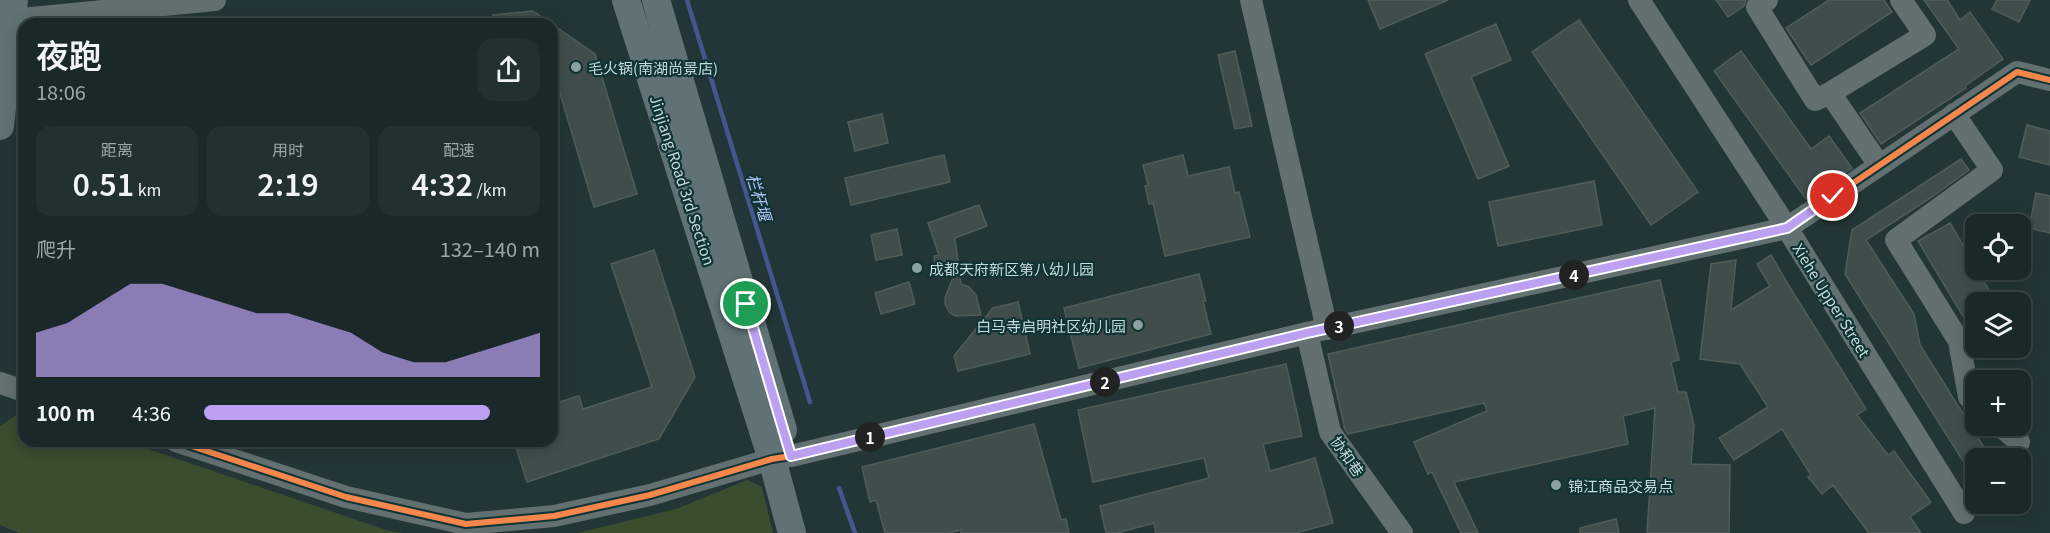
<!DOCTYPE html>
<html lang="zh">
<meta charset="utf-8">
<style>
:root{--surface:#1a2829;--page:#233031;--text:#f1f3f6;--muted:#9fa6a8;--line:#384446;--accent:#bca0f2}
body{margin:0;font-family:Georgia,"Noto Sans SC",serif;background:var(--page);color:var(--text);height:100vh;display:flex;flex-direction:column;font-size:22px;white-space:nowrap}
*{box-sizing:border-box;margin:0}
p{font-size:20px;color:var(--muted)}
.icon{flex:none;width:33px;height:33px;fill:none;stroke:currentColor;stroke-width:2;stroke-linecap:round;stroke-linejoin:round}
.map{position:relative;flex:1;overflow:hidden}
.details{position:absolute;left:18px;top:18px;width:540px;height:429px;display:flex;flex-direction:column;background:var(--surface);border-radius:18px;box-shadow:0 3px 15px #0003,0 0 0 2px var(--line)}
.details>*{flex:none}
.tools{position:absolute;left:1965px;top:214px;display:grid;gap:12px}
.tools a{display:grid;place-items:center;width:66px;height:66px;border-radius:12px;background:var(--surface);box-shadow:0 3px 15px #0003,0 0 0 2px var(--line);font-size:30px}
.pin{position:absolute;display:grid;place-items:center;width:51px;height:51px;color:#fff;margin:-26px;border:3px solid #fff;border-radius:50%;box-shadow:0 2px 6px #0007}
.km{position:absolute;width:30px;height:30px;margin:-15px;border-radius:50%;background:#222;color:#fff;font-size:16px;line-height:30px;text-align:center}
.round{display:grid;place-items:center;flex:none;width:63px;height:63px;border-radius:18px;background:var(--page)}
.overview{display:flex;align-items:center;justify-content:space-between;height:102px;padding:0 18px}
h1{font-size:33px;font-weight:600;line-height:45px}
.metrics{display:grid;grid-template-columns:repeat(3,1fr);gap:9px;height:102px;padding:6px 18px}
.metrics div{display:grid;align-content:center;border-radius:15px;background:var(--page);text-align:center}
.metrics b{font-size:30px;font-weight:600}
.metrics small{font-size:16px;font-weight:400}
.metrics p{font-size:16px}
.chart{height:168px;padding:12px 18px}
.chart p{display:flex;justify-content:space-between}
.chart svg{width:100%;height:108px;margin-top:6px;fill:var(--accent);opacity:.7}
ul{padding:0 18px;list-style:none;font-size:20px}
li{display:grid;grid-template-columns:96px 72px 1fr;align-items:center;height:45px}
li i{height:15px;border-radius:8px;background:var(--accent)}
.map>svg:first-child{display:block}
.green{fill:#394d2f}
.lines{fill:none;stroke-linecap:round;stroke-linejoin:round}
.stream{stroke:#44568c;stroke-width:4.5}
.building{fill:#3f4e4c;stroke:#4e5d5a;stroke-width:1.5}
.minor{stroke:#627071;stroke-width:22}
.major{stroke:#607275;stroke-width:28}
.cycleway-casing{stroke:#103335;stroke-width:10}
.cycleway{stroke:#f5874c;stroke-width:6}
.route-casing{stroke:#fff;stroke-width:12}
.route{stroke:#bca0f2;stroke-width:8}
.poi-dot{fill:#8ea1a2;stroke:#103335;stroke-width:2}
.labels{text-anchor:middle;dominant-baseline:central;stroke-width:4.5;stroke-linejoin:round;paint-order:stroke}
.poi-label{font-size:15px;fill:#c8dadb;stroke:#103335;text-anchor:start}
.street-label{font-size:15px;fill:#c8dadb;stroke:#103335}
.water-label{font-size:16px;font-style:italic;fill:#b2c4f8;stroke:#103335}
</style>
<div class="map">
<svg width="2050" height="533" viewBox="0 0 2050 533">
<rect width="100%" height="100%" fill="#233637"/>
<!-- green -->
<path class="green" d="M24,410v31h101l261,89 16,3h-383l-19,-8v-99z
M747,480l15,7 11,46h-196l99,-24z"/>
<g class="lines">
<!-- stream -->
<path class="stream" d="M687,0l123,402
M839,488l16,45"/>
</g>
<!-- building -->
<path class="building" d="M1368,0h80l-68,29z
M1716,0h30l-2,6 -16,11z
M1829,0h55l8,12 -81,53 -25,-37z
M1924,0h23l13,20 10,-8 33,47 -38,27 1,2 -85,56 -21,-31 99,-64z
M1997,0h33l-11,22 -27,-13z
M533,11l19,13h-59v-9z
M1579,20l119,172 -47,33 -119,-173z
M552,24l43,30 42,140 -43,13 -38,-127 -4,-3z
M1496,24l15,36 -40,17 38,89 -31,13 -53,-125z
M1235,51l17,75 -17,3 -17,-74z
M1741,51l70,98 18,-13 23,32 -46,31 -92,-128z
M882,114l6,29 -33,8 -7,-29z
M2027,125l23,6v34l-31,-8z
M944,155l6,27 -99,23 -6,-27z
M1183,155l5,21 41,-9 6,26 4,-1 11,45 -85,19 -12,-53 -4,1 -4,-18 3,-1 -5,-20z
M1961,159l8,11 -37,27 -66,43 48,74 6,31 64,102 -21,14 -118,-187 7,-44z
M1594,181l8,44 -104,21 -9,-44z
M2036,193l14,3v37l-21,-5z
M979,205l8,21 -32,12 6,46 8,3 7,8 5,20 -26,1 -5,-3 -5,-9v-6l9,-23 -17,2 -3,-21 5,-1 -11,-32z
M1950,223l26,44v3h1l20,33h-21v35l-58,-97z
M897,229l5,26 -26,5 -5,-25z
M654,250l41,127 -36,62 -132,43 -13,-41h38v-37l27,-8 4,13 69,-22 -41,-123z
M1771,255l18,31 77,123 -9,6 31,40 6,-4 37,51 -21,15 11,16h-52l-36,-48 -11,9 -14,-17 3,-2 -29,-46 -48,31 -15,-22 49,-31 -28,-43 -40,-5 11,-95 25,-4 -5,50 39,-24 -13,-22z
M1199,274l7,27h-3l8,33 -132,34 -15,-60z
M1660,280l19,80 -8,2 7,30h8l8,33 -3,39 39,1 -1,68h-82l8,-125 -32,8 5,28 -174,38 24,51h-17l-29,-61 -4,2 -14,-32 73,-31 -3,-8 -136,31 -3,-4 -17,-76z
M909,282l6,22 -34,10 -6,-21z
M1018,302l12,52 -72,17 -4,-15 39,-48z
M1286,364l16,72 -39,8 7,27 45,-13 18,65 -37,10h-140l-2,-10 -37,10h-11l-6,-27 109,-28 -5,-20 -111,24 -15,-72z
M1034,424l27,96 5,-1 3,14h-108v-3l-14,3h-62l-9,-33 -6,2 -8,-35z
M1616,519l3,14h-39v-5z"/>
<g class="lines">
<!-- minor -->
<path class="minor" d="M1251,0l76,329
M1639,0l148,228 177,285
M1767,0l-10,7 58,93 15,-7 95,-58 -24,-35
M11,20l204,-20
M1830,93l49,72
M1954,114l38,56 -96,70 63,101 10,56 7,6
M1307,333l23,99 72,101
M0,383l24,8
M2001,426l18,16
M176,441l170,56 120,27 88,-8 96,-21 122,-36 19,-3 516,-123 480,-105 230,-156 33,8"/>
<!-- major -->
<path class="major" d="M626,0l146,459 20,74
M656,0l127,430
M0,126l14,-126"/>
<defs>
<path id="cycleway" d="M176,441l170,56 120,27 88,-8 96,-21 122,-36 19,-3 516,-123 480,-105 230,-156 33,8"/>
</defs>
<!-- cycleway casing -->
<use href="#cycleway" class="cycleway-casing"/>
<!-- cycleway -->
<use href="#cycleway" class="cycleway"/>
</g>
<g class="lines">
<defs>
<path id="route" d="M746,304l45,152 516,-123 480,-105 46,-32"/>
</defs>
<!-- route casing -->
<use href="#route" class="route-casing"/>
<!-- route -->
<use href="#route" class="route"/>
</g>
<!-- markers -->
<g class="poi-dot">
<circle cx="576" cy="67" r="6"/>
<circle cx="917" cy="268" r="6"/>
<circle cx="1138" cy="325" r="6"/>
<circle cx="1556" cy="485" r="6"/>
</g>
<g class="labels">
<!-- poi labels -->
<g class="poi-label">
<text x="588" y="67">毛火锅(南湖尚景店)</text>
<text x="929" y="268">成都天府新区第八幼儿园</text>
<text x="1126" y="325" text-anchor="end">白马寺启明社区幼儿园</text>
<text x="1568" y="485">锦江商品交易点</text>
</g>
<!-- street labels -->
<g class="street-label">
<text transform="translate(683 180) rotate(72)">Jinjiang Road 3rd Section</text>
<text transform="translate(1832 300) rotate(58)">Xiehe Upper Street</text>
<text transform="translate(1348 456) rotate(55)">协和巷</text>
</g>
<!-- water labels -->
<g class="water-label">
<text transform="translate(760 197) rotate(73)">栏杆堰</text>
</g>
</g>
</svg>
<div class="tools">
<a><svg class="icon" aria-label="locate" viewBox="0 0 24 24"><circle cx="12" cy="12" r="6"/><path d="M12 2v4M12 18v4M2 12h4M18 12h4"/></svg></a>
<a><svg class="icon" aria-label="layers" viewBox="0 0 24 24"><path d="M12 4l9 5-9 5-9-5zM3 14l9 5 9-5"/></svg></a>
<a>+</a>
<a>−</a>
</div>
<div class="pin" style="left:746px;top:304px;background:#1e9e55"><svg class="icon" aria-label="arrive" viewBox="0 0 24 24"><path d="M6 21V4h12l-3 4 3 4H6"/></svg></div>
<div class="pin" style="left:1833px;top:196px;background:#d93025"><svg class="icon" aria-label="check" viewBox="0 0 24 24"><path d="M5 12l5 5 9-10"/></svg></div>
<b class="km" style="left:870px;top:437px">1</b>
<b class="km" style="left:1105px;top:382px">2</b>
<b class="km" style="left:1339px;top:326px">3</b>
<b class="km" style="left:1574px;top:275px">4</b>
<section class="details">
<div class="overview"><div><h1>夜跑</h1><p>18:06</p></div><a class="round"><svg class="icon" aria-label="share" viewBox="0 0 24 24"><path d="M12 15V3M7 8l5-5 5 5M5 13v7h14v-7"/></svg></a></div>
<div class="metrics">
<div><p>距离</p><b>0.51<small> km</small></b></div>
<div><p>用时</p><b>2:19</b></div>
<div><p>配速</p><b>4:32<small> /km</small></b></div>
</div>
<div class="chart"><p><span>爬升</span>132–140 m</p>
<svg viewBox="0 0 160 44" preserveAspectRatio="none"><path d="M0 44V26L10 22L20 14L30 6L40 6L50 10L60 14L70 18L80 18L90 22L100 26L110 34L120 38L130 38L140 34L150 30L160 26V44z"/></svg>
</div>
<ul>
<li><b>100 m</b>4:36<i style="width:85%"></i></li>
</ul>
</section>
</div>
